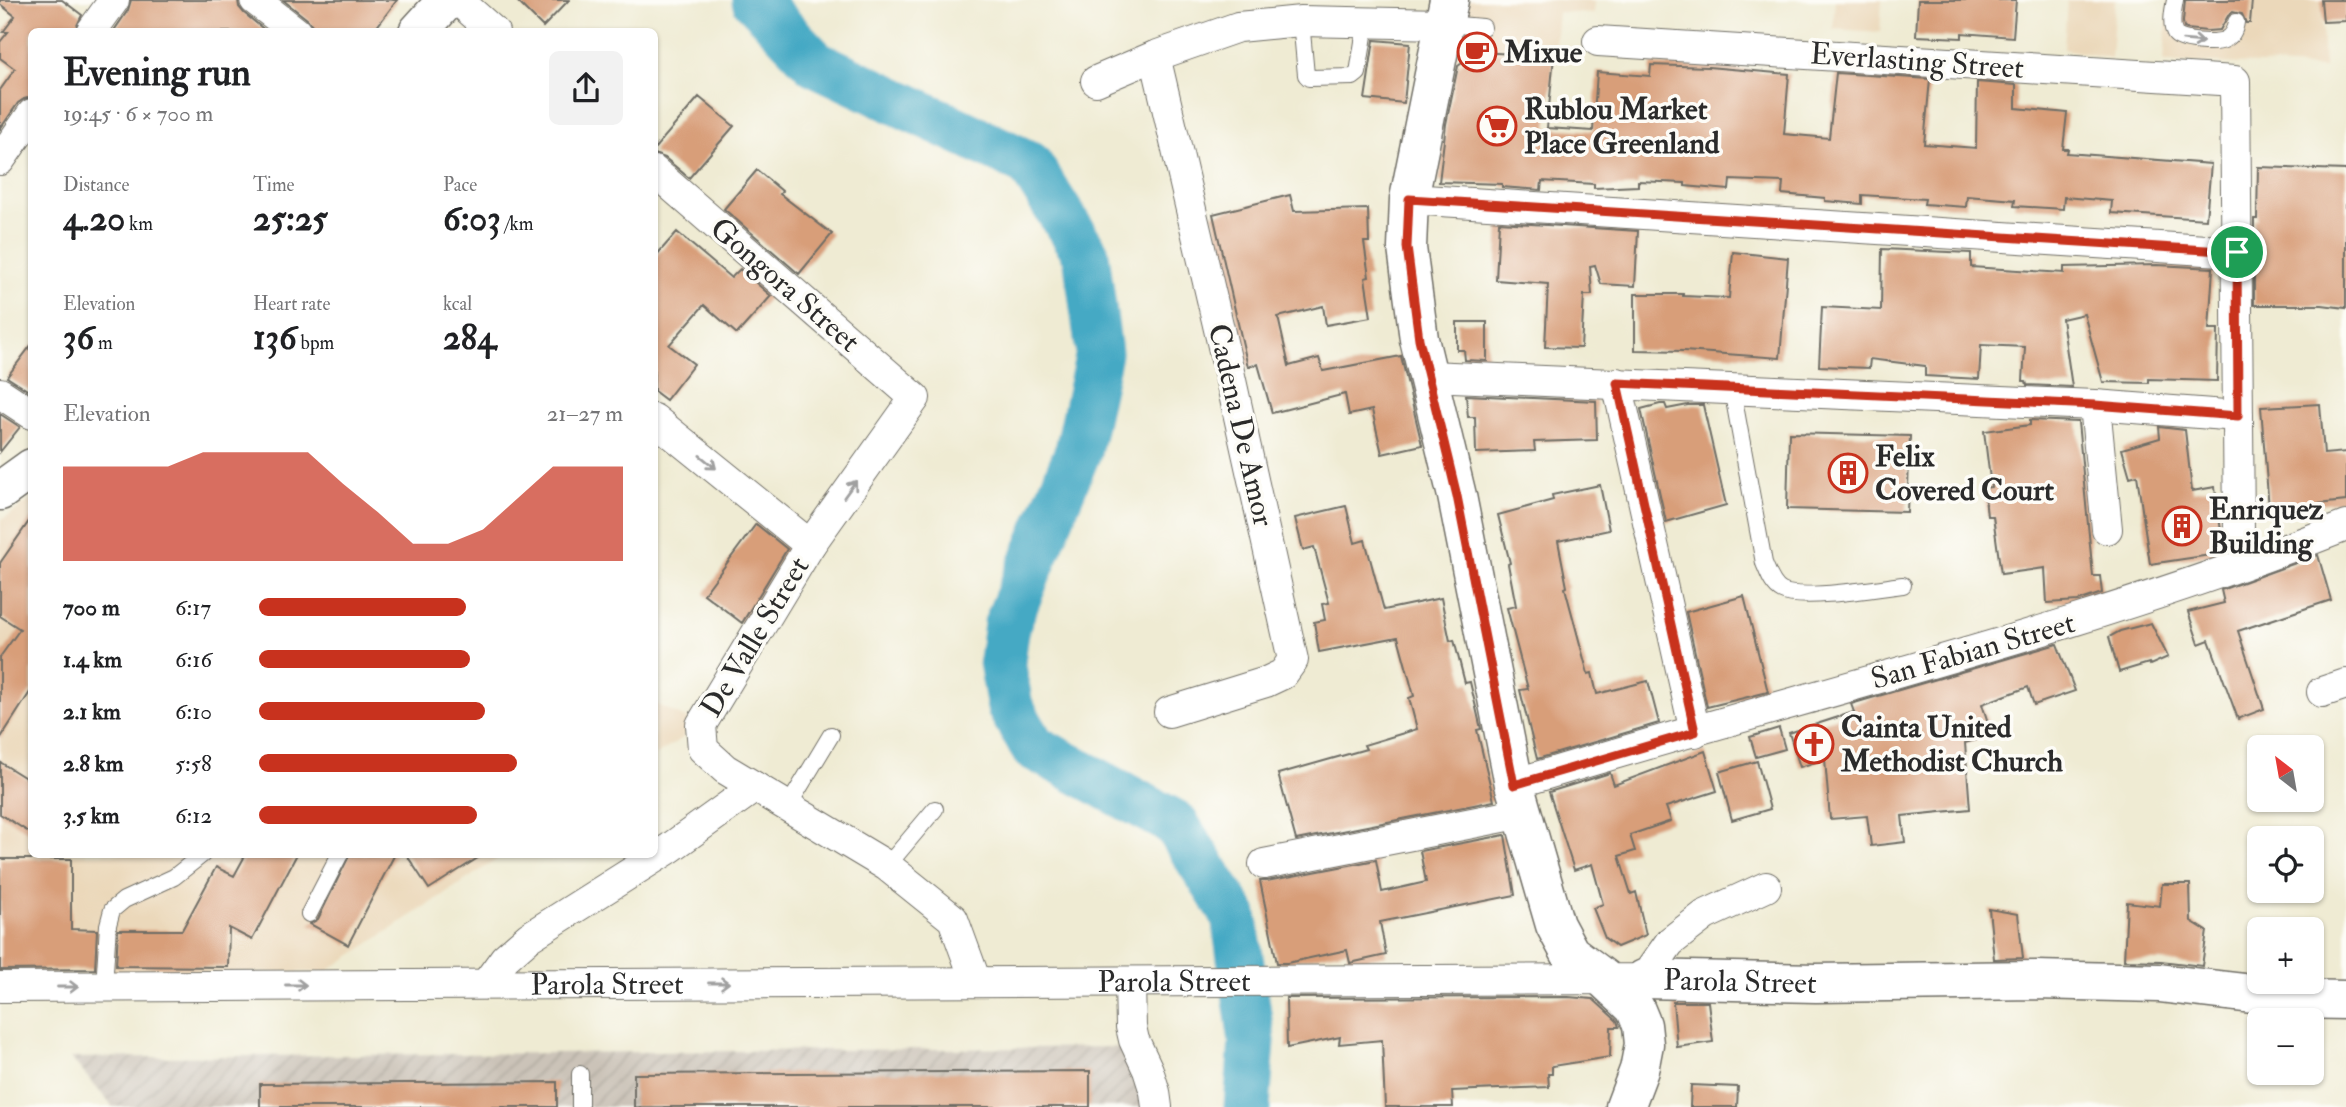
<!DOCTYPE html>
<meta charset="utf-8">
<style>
:root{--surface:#fff;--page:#f2f2f2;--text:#202124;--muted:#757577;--accent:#c8321e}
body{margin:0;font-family:"IM FELL Double Pica",serif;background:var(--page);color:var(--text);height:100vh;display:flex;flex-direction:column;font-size:26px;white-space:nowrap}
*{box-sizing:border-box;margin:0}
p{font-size:23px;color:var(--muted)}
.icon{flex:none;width:38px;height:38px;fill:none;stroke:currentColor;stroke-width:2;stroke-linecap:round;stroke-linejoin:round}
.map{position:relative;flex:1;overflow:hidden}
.side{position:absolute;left:28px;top:28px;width:630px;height:830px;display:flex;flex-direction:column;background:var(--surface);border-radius:10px;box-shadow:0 2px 5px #0004}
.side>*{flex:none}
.needle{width:46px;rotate:329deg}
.buttons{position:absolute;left:2247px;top:735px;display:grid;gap:14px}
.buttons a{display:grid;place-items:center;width:77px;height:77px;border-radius:10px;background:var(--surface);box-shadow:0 2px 5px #0004;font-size:35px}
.pin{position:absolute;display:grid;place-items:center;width:60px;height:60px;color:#fff;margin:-30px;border:4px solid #fff;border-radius:50%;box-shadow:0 2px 7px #0007}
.round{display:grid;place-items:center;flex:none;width:74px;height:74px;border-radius:10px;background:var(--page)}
.summary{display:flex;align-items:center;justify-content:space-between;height:119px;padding:0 35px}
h1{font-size:38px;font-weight:700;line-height:52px}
.figures{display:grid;grid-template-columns:repeat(3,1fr);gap:10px;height:119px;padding:7px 35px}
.figures div{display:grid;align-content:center}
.figures b{font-size:35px;font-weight:700}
.figures small{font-size:19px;font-weight:400}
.figures p{font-size:19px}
.chart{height:196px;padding:14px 35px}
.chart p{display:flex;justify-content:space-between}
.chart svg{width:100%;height:126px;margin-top:7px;fill:var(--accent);opacity:.7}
ul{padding:0 35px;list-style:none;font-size:23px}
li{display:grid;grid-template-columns:112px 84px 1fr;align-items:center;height:52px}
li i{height:18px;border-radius:9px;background:var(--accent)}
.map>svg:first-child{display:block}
.built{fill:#ebd8ba}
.industrial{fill:url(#industrial-furrows)}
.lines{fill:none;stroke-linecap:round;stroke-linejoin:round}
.river{stroke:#44a9c4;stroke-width:47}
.building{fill:#d89e79}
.lane-casing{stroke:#706e66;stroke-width:18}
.street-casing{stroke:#706e66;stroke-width:32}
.secondary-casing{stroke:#706e66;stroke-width:41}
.lane{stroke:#fff;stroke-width:16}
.street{stroke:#fff;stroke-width:30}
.secondary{stroke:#fff;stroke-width:38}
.oneway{stroke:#a0a0a0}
.route-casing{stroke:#fff;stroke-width:14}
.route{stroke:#c8321e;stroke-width:9}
.labels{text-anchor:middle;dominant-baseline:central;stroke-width:7;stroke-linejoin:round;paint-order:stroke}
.poi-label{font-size:30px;font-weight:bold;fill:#2b2b2b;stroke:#fdfcf7;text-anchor:start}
.street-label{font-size:30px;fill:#2b2b2b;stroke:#fdfcf7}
</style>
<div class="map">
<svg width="2346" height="1107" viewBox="0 0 2346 1107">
<defs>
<pattern id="industrial-furrows" width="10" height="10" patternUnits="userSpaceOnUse" patternTransform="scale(1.75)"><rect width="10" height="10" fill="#cbc3b8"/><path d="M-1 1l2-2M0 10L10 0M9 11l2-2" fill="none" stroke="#aea89e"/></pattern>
</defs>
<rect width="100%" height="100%" fill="#fdfcf7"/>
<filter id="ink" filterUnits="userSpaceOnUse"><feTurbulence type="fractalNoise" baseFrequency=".0143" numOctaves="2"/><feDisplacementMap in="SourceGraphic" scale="14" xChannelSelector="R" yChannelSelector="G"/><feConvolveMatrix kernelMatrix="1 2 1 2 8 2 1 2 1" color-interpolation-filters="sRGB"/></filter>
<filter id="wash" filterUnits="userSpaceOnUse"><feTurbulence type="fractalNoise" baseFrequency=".00686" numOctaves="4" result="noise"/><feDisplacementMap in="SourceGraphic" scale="28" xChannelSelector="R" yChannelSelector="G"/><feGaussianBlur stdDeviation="1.57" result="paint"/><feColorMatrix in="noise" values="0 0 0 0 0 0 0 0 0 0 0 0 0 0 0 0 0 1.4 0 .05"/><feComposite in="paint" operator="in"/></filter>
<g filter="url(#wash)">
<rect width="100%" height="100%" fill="#efebd3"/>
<!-- built -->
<path class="built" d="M1468,0h127l-1,14 -36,-2 -16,173 -103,-3 15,-113z
M1835,0h47l-2,32 -47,-3z
M2067,0h48l-4,58 -47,-9z
M2168,0h153l3,68 -64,-4 -96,-2z
M31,500l1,354h473l-179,118 -326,2v-453z
M654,703l34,16 -4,18 -29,19z"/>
<!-- industrial -->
<path class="industrial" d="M1125,1047l25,60h-1037l-42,-49z"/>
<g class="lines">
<!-- river -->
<path class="river" d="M755,0l60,63 214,101 57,90 13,99 -21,98 -71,173 -5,37 8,46 23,40 142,76 59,92 18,126 -5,66"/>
</g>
<g id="blocks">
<!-- building -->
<path class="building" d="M0,0h62l20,15 -8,17h-42v65l-8,2 -6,4 -18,26v-39l15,-21 -15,-11v-16l8,-10h-5l12,-16 -15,-12z
M131,0h107l1,7 5,6 23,19h-154l15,-22z
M283,0h114l-24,32h-60l-1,-7 -5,-6z
M516,0h53l-26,27z
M1918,0h98l-3,37 -51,-4v5l-46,-2z
M2185,0h67l-2,23h-4l-4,-9 -9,-2 -5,4 -8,14 -13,1 -20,-2 -3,-1 -1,-6z
M2321,0h25v21l-23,1z
M1374,40l36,3 -6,60 -39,-4z
M1477,52l77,4 -7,72 46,3 4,-59 53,4 1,-11 57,2 81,7 -5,60 45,4 7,-65 94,6 -6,65 52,4 1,-66 39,3v23l51,5 -4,36h5l-1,4 144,11 -5,55 -95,-6 1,-12 -48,-4 -1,12 -49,-3 1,-6 -48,-4 -1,11 -42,-3 1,-5 -63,-4v9l-37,-3v-3l-43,-4 1,-12 -53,-2 -1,10 -44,-4v-3l-47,-2v5l-44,2v-4l-52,-3 -1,9 -39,-3v-3l-63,-2 7,-58 12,-58z
M699,97l35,29 -45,52 -24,-20 -11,-4v-5z
M2258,167l88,3v138l-24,-3h-68v-86h3z
M757,170l25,21 -2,3 52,40 -33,40 -75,-65z
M1290,195l4,16 74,-2 1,33h-5l5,35 -4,1 6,39 -45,8 -3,-19 -45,11 11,49 30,-8 4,13 78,-15 21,89 -40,9 -10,-44 -23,5 -4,-21 -73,19 -14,-49 -10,3 -35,-153z
M1499,222l139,9 -3,55 -34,-2 -6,-19 -5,1 2,29h-8l-3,53 -36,-1 3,-63 -52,-4z
M677,232l54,46 9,-9 31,27 -34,38 -33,-29 -35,40 25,19 -28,36 -12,-9v-133z
M1882,249l89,4v14l93,6v-6l93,-2 56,3 -4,61h9l-1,52 -68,-2v4l-46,-1 -19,-68 -22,5 10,68 -45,-2 -1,-4h-3l2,-34 -44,-2 -2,34 -54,-3v-10l-55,-7 -1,9 -50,-2 3,-59 59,3z
M1733,252l55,6 -8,100 -96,-7 -49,-1v-56h48v2l46,2z
M1457,322h30v39l-22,-1 -1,-10h-7z
M32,344v49l-25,-16z
M1466,395l130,6 1,39 -63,2 1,9 -59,2 -1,-36h-7z
M1660,404h5l2,5 21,-4h15l23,100 -60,17 -25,-113z
M2320,404l4,50 22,-2v49l-77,8 -8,-102z
M0,414l20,13 -20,25z
M2030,420l48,2 15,154h7l2,17 -24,8 -31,2 -2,-35 -44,6 -8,-58h-6l-3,-28 7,-1 -7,-56 46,-6z
M2159,427l26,3 7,61 23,-4 9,66 -74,11 -13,-89 -7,2 -8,-28 38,-11z
M1789,433l121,3 -3,76 -120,-3z
M1600,485l9,45 -51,11 9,46 -2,1 23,86 4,-1 5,21 51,-13 11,42 -122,36 -17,-69 8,-1 -21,-81 9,-2 -8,-42 2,-1 -12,-48 55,-15 -1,-5z
M1346,506l9,37 10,-3 19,70 57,-12 9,43 4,-1 11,43 5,-1 11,47 -4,1 17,71 -198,39 -18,-66 88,-25 -2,-4 53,-16 -8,-31 5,-2 -16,-59 -79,15 -5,-30 11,-2 -3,-16 7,-1 -15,-56 -11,3 -8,-32z
M32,517v172l-32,50v-82l20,-28 -20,-13v-53z
M756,524l31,25 -45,74 -38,-29z
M2318,555l13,45 -93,31 26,78 -26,10 -29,-79 -10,4 -11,-32 36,-9 -3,-13z
M1744,596l24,96 -61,15 -21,-95z
M2151,623l17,34 -18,8 -1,-2 -30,9 -10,-35 11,-6z
M2057,644l18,47 -41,14 -6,-18 -46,17 10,31 -27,8 5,66 -68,7 3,26 -34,4 -4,-30 -37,3 -5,-60 -25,8 -11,-34 65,-21 -3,-8z
M1779,728l6,21 -29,8 -6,-20z
M1705,751l12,40 -51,16 5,14 -41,14 5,16 -16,5 12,38 5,-2 10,43 -29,12 -12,-9 -12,-30 10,-4 -11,-40 -18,6 -25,-78 61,-19 4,12z
M1757,761l13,48 -38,11 -13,-48z
M0,762l32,20v52l-32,-20z
M1505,835l10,60 -135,27 6,33 -36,8 -3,-13 -60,13h-10l-17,-82h7l109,-21 6,32 44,-10 -6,-31z
M246,854h51l-45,86 -23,-12 -1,39 -112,-1 2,-36h64l34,-63 18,9z
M350,854h45l-47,91 -38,-21 8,-5z
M406,854h78l-55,35z
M0,859h71v70l26,1 -2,39 -95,1z
M2162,884h28l1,37 16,10 -5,35 -41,-5 -37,-1 3,-58 33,4z
M1989,909l29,5 5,44 -29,1z
M1568,997l25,2 24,22 2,6h-8l-1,30 -58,9v8h-4l1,13 -97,4 1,16h-68l-3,-67 -43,4 1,-7 -53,11 -1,-50z
M1673,1002h35l5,40 -36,5z
M1090,1071v36h-456v-33z
M557,1082v25h-297v-23z
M1691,1085l47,2 -1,20h-47z"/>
</g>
</g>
<g filter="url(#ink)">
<use href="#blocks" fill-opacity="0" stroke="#706e66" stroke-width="2"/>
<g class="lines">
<defs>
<path id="lane" d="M2175,0c-2,10 -5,25 0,34 5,8 41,10 49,6 7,-3 11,-10 12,-18
M1301,21l5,54 3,3 44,-1 5,-4 8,-50
M1445,24l38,3
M1732,389l32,174c4,9 8,23 18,28 19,10 96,-3 121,-6
M787,808l44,-73
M887,866l48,-57
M309,914l31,-60
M104,987l4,-62 4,-15 12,-10 50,-23 29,-23
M580,1074v33"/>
<g id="street">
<path d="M255,0l41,32"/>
<path d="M458,0l36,32"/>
<path d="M91,32l23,-32"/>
<path d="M1598,41l637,40 4,453"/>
<path d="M1155,56l75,320 63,284 -10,14 -17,8 -97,30"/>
<path d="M1096,81l59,-25 83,-29 63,-6 142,3"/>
<path d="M0,160l32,-46"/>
<path d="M654,171l261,227 -105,147 -109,180 2,24 22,20 162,97 66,53 23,63"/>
<path d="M1409,199l828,53"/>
<path d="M1429,376l666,29 143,11"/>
<path d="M1617,383l78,349"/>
<path d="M0,393l32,21"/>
<path d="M2095,405l12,124"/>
<path d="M654,419l156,126"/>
<path d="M2322,692l24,-8"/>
<path d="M1514,784c278,-86 561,-151 832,-258"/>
<path d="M1264,864l259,-51"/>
<path d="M1130,982l1,45 3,13 14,30 7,22 2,15"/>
<path d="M486,984l19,-26 24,-21 141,-89 85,-61"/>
<path id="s1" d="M0,987l1644,-8 26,-37 35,-27 61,-28"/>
</g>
<g id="secondary">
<path d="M1449,0l-40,199 -2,49 12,91 38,157 57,288 41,141 15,28 33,25 32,30 7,17 2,19 -5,26 -14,37"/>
<path d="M418,32l29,-32"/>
<path d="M0,491l32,-23"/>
<path id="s2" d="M1644,979l172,4 220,-3 123,3 135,16 52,1"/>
</g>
</defs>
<!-- lane casing -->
<use href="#lane" class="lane-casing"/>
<!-- street casing -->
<use href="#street" class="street-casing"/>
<!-- secondary casing -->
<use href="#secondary" class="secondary-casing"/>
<!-- lane -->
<use href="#lane" class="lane"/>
<!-- street -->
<use href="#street" class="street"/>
<!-- secondary -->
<use href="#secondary" class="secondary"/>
</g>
<!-- one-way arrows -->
<defs><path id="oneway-shaft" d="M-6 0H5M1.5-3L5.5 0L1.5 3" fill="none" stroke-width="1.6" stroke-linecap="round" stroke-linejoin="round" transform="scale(1.75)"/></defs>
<g class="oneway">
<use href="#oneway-shaft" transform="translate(2193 41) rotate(5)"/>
<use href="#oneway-shaft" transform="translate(708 462) rotate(39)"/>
<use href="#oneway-shaft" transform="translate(850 489) rotate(-54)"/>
<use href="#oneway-shaft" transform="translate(719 983)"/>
<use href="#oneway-shaft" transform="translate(296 985)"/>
<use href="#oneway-shaft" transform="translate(68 987)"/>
</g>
</g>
<g class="lines" filter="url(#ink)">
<defs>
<path id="route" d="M1409,199l828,53 1,164 -143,-11 -478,-22 78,349 -181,53 -57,-289 -38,-157 -12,-92z"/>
</defs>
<!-- route casing -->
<use href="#route" class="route-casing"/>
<!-- route -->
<use href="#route" class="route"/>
</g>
<!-- icons -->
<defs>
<symbol id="cafe-ring" viewBox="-11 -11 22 22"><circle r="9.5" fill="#fdfcf7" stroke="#c8321e" stroke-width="1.5"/><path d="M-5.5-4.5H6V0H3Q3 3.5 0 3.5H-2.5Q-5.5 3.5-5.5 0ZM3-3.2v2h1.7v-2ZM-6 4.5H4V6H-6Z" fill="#c8321e"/></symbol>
<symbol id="supermarket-ring" viewBox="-11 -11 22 22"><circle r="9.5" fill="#fdfcf7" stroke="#c8321e" stroke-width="1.5"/><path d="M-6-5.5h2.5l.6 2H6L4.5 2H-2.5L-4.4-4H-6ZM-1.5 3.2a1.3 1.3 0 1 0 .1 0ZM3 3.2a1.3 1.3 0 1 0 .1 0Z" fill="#c8321e"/></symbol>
<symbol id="building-ring" viewBox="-11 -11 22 22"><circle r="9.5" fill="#fdfcf7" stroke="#c8321e" stroke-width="1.5"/><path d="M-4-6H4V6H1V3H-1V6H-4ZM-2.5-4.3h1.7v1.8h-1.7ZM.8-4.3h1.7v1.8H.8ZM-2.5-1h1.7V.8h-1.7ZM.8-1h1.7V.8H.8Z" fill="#c8321e"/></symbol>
<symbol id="church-ring" viewBox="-11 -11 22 22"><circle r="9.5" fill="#fdfcf7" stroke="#c8321e" stroke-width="1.5"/><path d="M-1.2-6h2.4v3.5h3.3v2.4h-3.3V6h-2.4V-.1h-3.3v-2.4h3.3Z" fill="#c8321e"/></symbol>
</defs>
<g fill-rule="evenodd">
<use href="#cafe-ring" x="1455" y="30" width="44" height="44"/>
<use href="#supermarket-ring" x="1475" y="104" width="44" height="44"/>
<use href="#building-ring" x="1826" y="451" width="44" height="44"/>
<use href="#building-ring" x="2160" y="504" width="44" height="44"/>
<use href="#church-ring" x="1792" y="722" width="44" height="44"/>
</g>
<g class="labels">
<!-- poi labels -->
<g class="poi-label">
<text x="1504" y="52">Mixue</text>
<text x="1524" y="109">Rublou Market<tspan x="1524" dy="34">Place Greenland</tspan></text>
<text x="1875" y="456">Felix<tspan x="1875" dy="34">Covered Court</tspan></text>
<text x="2209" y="509">Enriquez<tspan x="2209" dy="34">Building</tspan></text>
<text x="1841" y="727">Cainta United<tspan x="1841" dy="34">Methodist Church</tspan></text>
</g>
<!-- street labels -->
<g class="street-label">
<text transform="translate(1917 61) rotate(4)">Everlasting Street</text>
<text transform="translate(785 285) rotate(41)">Gongora Street</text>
<text transform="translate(1241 425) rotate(77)">Cadena De Amor</text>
<text transform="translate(755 637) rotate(-59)">De Valle Street</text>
<text transform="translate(1973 651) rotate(-16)">San Fabian Street</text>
<text stroke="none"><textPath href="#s1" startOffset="1174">Parola Street</textPath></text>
<text stroke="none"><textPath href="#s2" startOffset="96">Parola Street</textPath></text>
<text stroke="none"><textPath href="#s1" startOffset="607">Parola Street</textPath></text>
</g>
</g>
</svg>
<div class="buttons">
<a><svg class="needle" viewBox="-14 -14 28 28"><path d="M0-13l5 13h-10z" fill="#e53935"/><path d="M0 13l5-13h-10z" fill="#757577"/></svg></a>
<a><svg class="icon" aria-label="locate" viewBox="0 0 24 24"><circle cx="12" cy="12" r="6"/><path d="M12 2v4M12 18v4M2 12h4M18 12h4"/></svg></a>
<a>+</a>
<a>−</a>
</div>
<div class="pin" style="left:2237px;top:252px;background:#1e9e55"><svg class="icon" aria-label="arrive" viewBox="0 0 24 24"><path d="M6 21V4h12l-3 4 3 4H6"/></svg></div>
<section class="side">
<div class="summary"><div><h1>Evening run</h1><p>19:45 · 6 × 700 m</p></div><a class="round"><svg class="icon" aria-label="share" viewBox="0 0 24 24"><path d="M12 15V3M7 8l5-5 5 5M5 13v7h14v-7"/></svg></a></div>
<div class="figures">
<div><p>Distance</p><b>4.20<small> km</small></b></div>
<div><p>Time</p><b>25:25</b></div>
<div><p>Pace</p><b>6:03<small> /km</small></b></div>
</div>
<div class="figures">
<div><p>Elevation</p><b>36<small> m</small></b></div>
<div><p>Heart rate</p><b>136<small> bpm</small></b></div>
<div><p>kcal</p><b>284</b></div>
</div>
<div class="chart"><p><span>Elevation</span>21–27 m</p>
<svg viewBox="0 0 160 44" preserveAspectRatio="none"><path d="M0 44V11L10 11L20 11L30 11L40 6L50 6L60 6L70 6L80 17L90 27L100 38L110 38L120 33L130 22L140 11L150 11L160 11V44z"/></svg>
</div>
<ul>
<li><b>700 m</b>6:17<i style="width:57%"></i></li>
<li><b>1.4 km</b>6:16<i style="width:58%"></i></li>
<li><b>2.1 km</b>6:10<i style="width:62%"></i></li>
<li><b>2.8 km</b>5:58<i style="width:71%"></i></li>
<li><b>3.5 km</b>6:12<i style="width:60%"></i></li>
</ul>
</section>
</div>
